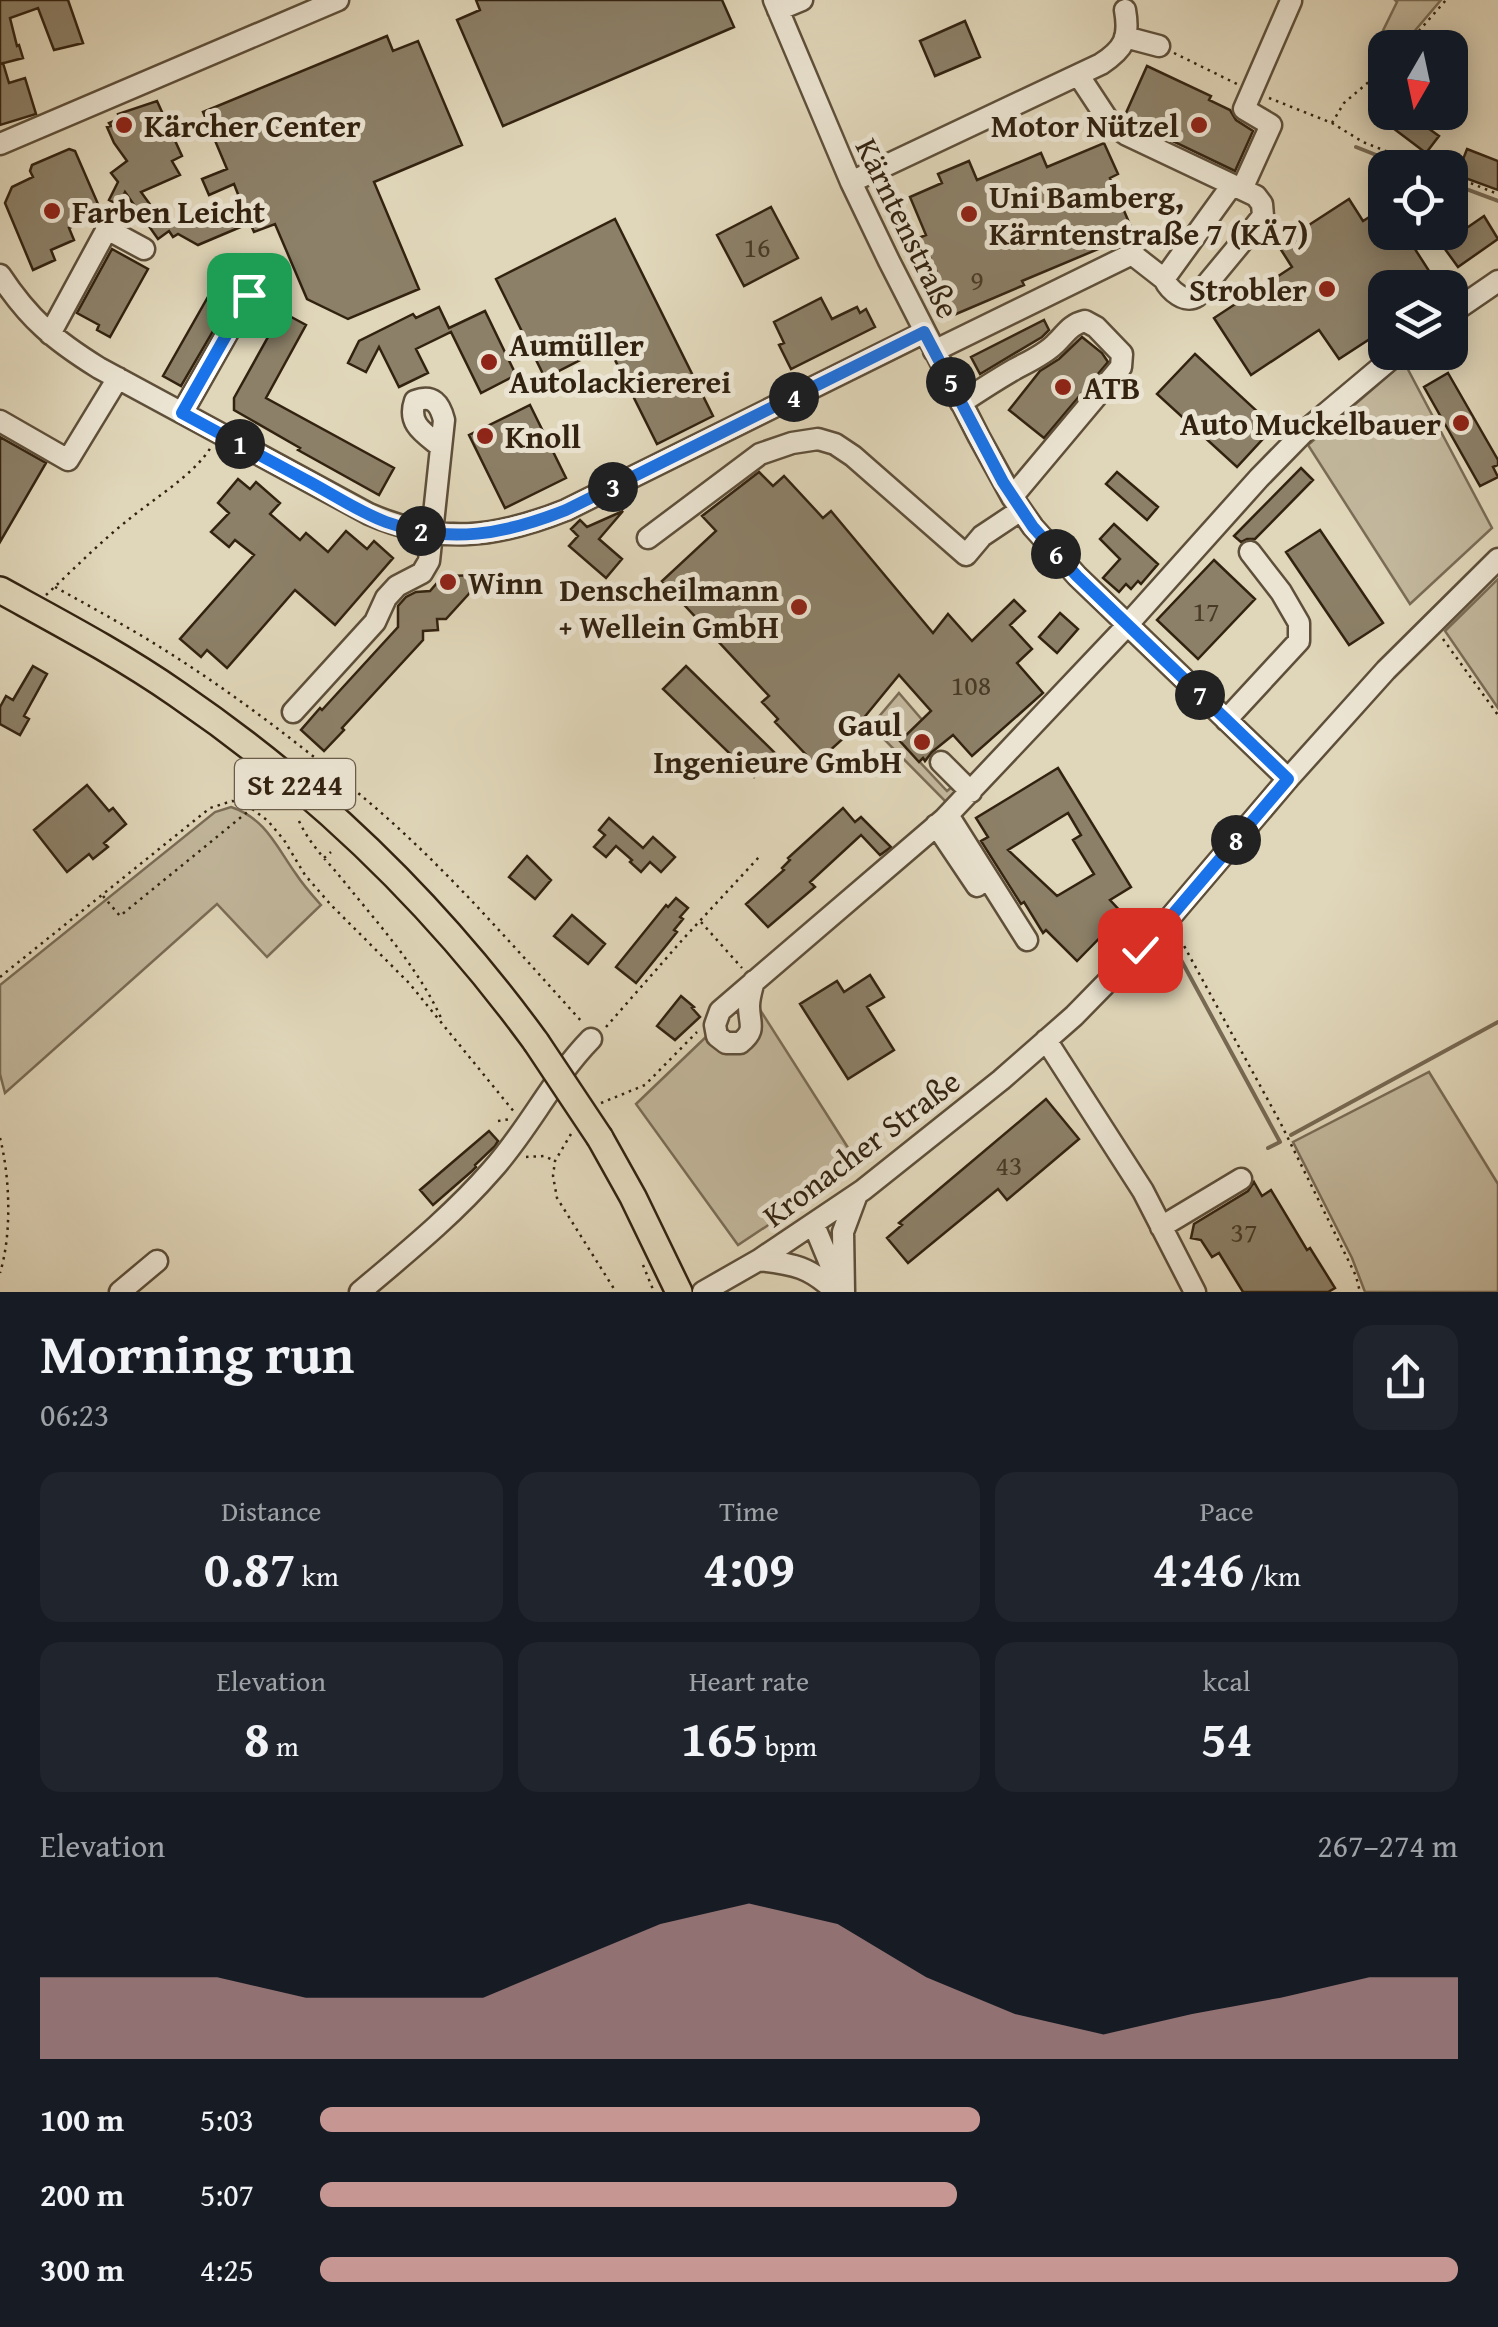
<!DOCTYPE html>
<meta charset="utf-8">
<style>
:root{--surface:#171b24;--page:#20242c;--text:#f1f3f6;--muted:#9ea1a6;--accent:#c59692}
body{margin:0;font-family:"Gentium Book Plus",serif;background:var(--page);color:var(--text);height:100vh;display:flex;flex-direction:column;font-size:38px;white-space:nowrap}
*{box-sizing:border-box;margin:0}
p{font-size:32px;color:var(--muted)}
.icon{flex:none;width:55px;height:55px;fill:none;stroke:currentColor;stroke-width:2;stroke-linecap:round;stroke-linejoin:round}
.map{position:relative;height:1292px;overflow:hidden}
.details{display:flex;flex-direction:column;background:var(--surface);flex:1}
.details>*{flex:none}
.needle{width:65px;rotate:189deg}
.tools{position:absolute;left:1368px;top:30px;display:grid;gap:20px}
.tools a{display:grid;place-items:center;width:100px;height:100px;border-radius:20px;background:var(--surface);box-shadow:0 5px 25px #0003;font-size:50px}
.pin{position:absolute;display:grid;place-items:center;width:85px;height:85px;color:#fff;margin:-42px;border-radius:20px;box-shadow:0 5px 15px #0006}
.km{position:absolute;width:50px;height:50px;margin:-25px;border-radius:50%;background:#222;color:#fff;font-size:28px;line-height:50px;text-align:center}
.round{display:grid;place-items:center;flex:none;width:105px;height:105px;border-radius:20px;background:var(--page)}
.headline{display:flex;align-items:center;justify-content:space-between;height:170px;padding:0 40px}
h1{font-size:55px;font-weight:700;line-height:75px}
.figures{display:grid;grid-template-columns:repeat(3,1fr);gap:15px;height:170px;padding:10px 40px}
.figures div{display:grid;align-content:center;border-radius:20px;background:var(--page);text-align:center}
.figures b{font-size:50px;font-weight:700}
.figures small{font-size:28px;font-weight:400}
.figures p{font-size:28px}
.chart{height:280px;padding:20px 40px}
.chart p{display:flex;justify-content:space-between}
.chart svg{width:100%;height:180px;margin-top:10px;fill:var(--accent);opacity:.7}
ul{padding:0 40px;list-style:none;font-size:32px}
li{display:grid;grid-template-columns:160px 120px 1fr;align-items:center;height:75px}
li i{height:25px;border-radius:12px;background:var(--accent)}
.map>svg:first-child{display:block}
.green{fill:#c2b79c;stroke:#7a6c56;stroke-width:2.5}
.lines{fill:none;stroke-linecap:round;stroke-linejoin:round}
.stream{stroke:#776953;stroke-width:4}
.building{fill:#8c8068;stroke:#322210;stroke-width:2.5;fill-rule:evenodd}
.minor-casing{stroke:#5e4f3a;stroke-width:25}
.major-casing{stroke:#322210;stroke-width:30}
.path{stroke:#322210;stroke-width:2.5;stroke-dasharray:2.5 5;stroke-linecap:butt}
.minor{stroke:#ebe4d2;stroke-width:20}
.major{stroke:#e0d6b9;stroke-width:25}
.major-bridge-casing{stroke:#322210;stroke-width:30;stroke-linecap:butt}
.major-bridge{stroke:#e0d6b9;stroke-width:25}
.route-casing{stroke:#fff;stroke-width:20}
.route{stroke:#1a73e8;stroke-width:12}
.poi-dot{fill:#8f2418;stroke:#ebe4d2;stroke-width:4}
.labels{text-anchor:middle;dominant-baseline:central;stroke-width:10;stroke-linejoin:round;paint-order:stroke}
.number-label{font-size:28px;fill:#483a26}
.shield{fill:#ebe4d2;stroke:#6a5c4a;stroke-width:2.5}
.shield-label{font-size:30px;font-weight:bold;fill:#322210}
.poi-label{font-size:32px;font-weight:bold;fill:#322210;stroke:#ebe4d2;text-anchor:start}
.street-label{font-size:32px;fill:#322210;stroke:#ebe4d2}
</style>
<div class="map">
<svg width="1498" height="1292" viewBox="0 0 1498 1292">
<rect width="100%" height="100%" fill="#e0d6b9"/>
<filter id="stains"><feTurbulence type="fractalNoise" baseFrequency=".002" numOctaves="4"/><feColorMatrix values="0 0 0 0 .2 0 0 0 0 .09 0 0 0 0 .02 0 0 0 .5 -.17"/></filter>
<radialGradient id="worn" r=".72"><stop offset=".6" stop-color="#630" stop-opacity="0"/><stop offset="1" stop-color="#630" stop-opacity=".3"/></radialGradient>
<!-- green -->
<path class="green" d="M1395,0h46l-40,47 -16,1v9l-12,-6 24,-49z
M1404,362l88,166 -82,76 -102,-159z
M1498,579v129l-53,-77z
M899,693l37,43 -35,6 46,49 6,-5 6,6 -12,11 -76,-77z
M231,807c34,11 45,39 65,67 7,11 16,21 25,31l-54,52 -50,-53 -212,189 -5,-19v-89l215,-173z
M757,1005l102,160 -121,80 -102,-141 72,-69 21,16z
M1429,1072l69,112v108h-133l-13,-34 -59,-116z"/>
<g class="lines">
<!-- stream -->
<path class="stream" d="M1356,147l53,21
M1450,183l48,18
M1174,947l106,195 -12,6
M1291,1135l207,-113"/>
</g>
<!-- building -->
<path class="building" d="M0,0h68l15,43 -29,7 -16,-42 -28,10 7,28 2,-1 4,13 -23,6z
M476,0h246l12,27 -231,99 -46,-106 23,-10z
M965,21l15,36 -45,19 -15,-35z
M387,36l6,15 25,-10 44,104 -88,37 45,107 -71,30 -41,-20 -32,-75 -21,8 -4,-9 -52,22 -20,-11 -5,3 -4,-6 -11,8 -33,-47 -6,13 -10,-5 9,-18 -7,-9 16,-12 -13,-18 -7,-16 4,-1 -2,-3 10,-4 -1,-5 39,-13 25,55 -10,5 8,14 -39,17 24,33 49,-20 5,12 24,-10 -9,-23 -25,11 -7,-16 25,-10 -24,-57z
M3,63l6,20 16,-5 11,36 -36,11v-61z
M1147,66l64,30 -2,4 21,10 6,10 17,11 -18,40 -96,-46 2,-5 -15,-7z
M1393,112h36l-8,11 18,13 -13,17 -41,-31z
M1104,143l14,31 -8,4 24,56 -112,47 2,4 -75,32 -18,-41 6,-3 -9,-20 -13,5 -6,-16 17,-7 -16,-38 32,-14 -4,-9 31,-13 8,19 64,-27 6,14z
M69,149l6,2 23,53 -5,14 -24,10 5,12 -23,10 4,10 -22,10 -28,-67 7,-16 21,-10 -3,-6 2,-6z
M1467,149l31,12v29l-41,-15z
M1349,199l14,22 22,-14v25h19l36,56h-55v41l-46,30 -20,-29 -68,45 -37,-57 78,-51 -14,-22z
M771,207l27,51 -54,28 -27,-51z
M1484,216l14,23 -40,28 -16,-22z
M615,219l98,197 -56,28 -49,-98 -63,32 -49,-99z
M112,249l36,20 -38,68 -13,-7 2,-5 -22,-12z
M221,274l19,11 -59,101 -18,-10z
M821,298l11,21 25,-12 3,6 6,-4 9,18 -84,42 -12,-24 5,-2 -10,-21z
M439,307l10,21 36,-17 31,64 -35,18 -30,-61 -35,17 12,24 -29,14 -20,-40 -13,25 -18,-9 11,-22 54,-27 3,4z
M282,312l24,13 -40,73 128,70 -15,27 -81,-45 2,-2 -66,-38v-12z
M1044,320l5,10 -7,7 -62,37 -9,-17z
M1082,337l20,16 6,9 -64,76 -35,-28 31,-39 19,-12z
M1195,354l79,73 -37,40 -80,-73z
M1448,373l50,87v5l-5,2 5,10 -18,9 -56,-99z
M530,405l36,73 -61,30 -36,-73z
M0,437l46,26 -46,79z
M1301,468l12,12 -58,59h-8l-6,3 -7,-6z
M759,472l14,14 11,-10 39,42 8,-7 102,122 15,-19 24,27 42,-41 11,11 -15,14 22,24 -15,14 26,30 -71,63 -19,-21 -21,17 -7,9 -2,-3 -4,4 -19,-21 31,-30 -32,-36 -41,50 -43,39 -40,-42 3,-3 -16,-17 7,-6 -107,-115 54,-50 -14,-15z
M1117,472l41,35 -11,13 -41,-36z
M238,479l12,10 6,-7 24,21 -10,11 30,26 6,-7 22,19 18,-21 21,18 7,-8 19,17 -58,67 -40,-35 -68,78 -20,-18 -6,7 -21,-18 74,-84 -19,-15 -6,7 -18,-15 18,-19 -11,-10z
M623,511l-24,28 23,20 -16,19 -37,-32 9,-10 -7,-7 9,-9 7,7z
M1114,524l44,40 -17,20 -3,-3 -7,8 -5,-5 -7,8 -16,-14 17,-19 -20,-20z
M1320,530l63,93 -34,22 -63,-93z
M1214,560l41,39 -57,60 -41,-39z
M486,575l-40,44h-9l1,11 -15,1v9l-81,88 2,2 -20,21 -23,-21 19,-22 2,2 76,-83v-21l8,-9 10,-5 14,-1 13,-15z
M1060,613l18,16 -21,24 -18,-16z
M33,666l14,8 -23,42 5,3 -9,16 -20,-11v-17l6,-11 7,4z
M686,666l90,88 -22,23 -91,-88z
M1058,768l73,119 -21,13 13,14 -46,47 -31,-31 -3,3 -19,-31 -3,2 -40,-63 7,-4 -12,-19zM1068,813l13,22 -8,5 21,34 -37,22 -49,-46z
M87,785l22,26 4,-3 13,16 -22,19 4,4 -15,12 -4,-5 -22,18 -33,-42z
M843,808l12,14 6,-5 30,30 -11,8 -19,-20 -51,47 5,5 -47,40 -22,-23 38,-34 -2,-2 8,-8 -2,-2z
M609,818l34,30 10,-11 22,20 -14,15 -11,-10 -9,10 -11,-10 2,-2 -16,-14 -10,11 -12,-10 11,-12 -6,-5z
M527,856l24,24 -16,19 -26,-22z
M676,898l12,10 -8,9 3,2 -9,11 3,2 -41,51 -20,-16 50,-62 2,2z
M572,915l33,29 -17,20 -34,-28z
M870,975l14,22 -17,10 27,43 -46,29 -48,-75 37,-23 7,11z
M681,996l13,11 -2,1 8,9 -25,23 -18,-14z
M1046,1099l33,40 -72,61 -9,-11 -90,74 -21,-25 15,-13 -3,-2z
M489,1131l9,10 -3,5 -20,19 1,2 -4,4 -39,34 -13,-15z
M1254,1182l8,14 9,-6 36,60 3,-2 25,40 -7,4h-85l-24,-39 -7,4 -11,-17 -10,-2 3,-14 54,-33z"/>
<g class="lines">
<defs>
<path id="minor" d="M774,0l77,182 38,79 90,176 33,60 21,30 44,49 211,203
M778,10l24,-10
M1125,37l34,9
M1079,76l31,47 17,12 129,61 6,8 1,12 -8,10 -58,70c-12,8 -27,-5 -33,-17l68,-94
M0,144l338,-144
M851,182l250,-118c23,-15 29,-26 24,-54
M1242,189l29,-64 -27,-16 47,-108
M0,275c29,44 54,65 99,93l270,146c71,31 127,24 197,-4l359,-178
M1450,314l48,-33
M50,334l57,-105 37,20
M934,351l198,-97 32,25
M961,403c18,-12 35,-23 54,-34 13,-7 29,-14 40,-25 11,-10 14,-19 30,-23l11,6 26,27 -1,13 -109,130
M182,413l67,-118
M0,421l68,39 50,-82
M648,538l112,-84 32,-11 26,-4 17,5 18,12 113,99 16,-19 39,-26
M293,712l82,-90 11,-24 11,-12 25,-13 7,-12 15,-141c-4,-16 -11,-26 -29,-19 -8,23 9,32 25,45
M1226,720l73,-79v-18l-18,-31 -31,-40
M941,762l30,30
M948,815l79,125
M936,825l41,61
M754,981c-2,7 -5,17 -5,25 0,18 8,24 -9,37h-14l-9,-7 -2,-11 5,-14 224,-192 176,-186 139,-155 46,-47 94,-79
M1046,1040l97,151 52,101
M814,1225l24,58
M1161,1227l80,-48
M759,1260c35,4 51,7 77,32
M120,1292l37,-31
M360,1292c46,-39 93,-77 132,-122 37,-41 60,-91 99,-131
M703,1292l56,-32 104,-70 138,-110 73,-64 94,-96 120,-141 98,-109 112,-111
M844,1292l-1,-60 13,-35"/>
<path id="major" d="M0,590c60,33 121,65 177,104 139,95 260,212 359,348
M600,1138l33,59 46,95"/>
</defs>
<!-- minor casing -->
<use href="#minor" class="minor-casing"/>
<!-- major casing -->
<use href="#major" class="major-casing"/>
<!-- path -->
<path class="path" d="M1404,48l42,-48
M1174,53l65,32
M1269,98l63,25 31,19 66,26
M1332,123l12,-20 41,-35
M1450,175l48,19
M55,587c29,16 58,32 87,49 78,47 152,103 222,162 80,67 149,148 219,225
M46,595c27,-25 53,-52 82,-75 25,-21 66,-45 83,-73
M1443,639l55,76
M299,821c12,26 29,40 47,63 35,43 73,85 96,136
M324,858l7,-6
M103,896l17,20 131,-107
M701,922l41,46
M1177,933l104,191 75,152 4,16
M1151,964l16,23
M0,977l210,-169 22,-7 12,2 24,18 16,19 21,35 26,30 78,78 106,130
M606,1027l78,-89 76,-82
M601,1103l44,-18 52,-53
M498,1121l13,-2
M571,1134l-16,27 -2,15 4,22 59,94
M0,1138c10,39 12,96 0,135
M526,1157l18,-1 9,4
M643,1265l11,27"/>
<!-- minor -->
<use href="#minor" class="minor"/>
<!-- major -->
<use href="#major" class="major"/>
<defs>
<path id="major-bridge" d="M536,1042l64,96"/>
</defs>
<!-- major-bridge casing -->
<use href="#major-bridge" class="major-bridge-casing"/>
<!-- major-bridge -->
<use href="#major-bridge" class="major-bridge"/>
</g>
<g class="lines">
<defs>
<path id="route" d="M249,295l-67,118c40,22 81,44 122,66 27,14 53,32 82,43 63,23 120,12 180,-12l358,-178 79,150 30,45 44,49 211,203 -120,141 -28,30"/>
</defs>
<!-- route casing -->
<use href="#route" class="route-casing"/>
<!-- route -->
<use href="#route" class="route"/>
</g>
<!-- markers -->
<g class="poi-dot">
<circle cx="124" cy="125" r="10"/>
<circle cx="1199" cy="125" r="10"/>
<circle cx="52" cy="211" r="10"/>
<circle cx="969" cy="214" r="10"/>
<circle cx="1327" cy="289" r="10"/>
<circle cx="489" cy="362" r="10"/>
<circle cx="1063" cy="387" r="10"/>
<circle cx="1461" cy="423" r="10"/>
<circle cx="485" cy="436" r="10"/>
<circle cx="448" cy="582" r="10"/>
<circle cx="799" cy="607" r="10"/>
<circle cx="922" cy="742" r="10"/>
</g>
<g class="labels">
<!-- number labels -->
<g class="number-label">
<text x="757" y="246">16</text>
<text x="977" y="279">9</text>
<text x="1206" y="610">17</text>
<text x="971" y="684">108</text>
<text x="1009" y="1164">43</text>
<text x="1244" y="1231">37</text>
</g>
<!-- shield labels -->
<rect class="shield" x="235" y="759" width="120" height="50" rx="8"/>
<g class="shield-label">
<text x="295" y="784">St 2244</text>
</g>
<!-- poi labels -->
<g class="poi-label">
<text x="144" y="125">Kärcher Center</text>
<text x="1179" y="125" text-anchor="end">Motor Nützel</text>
<text x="989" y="196">Uni Bamberg,<tspan x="989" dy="37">Kärntenstraße 7 (KÄ7)</tspan></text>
<text x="72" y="211">Farben Leicht</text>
<text x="1307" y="289" text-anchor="end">Strobler</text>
<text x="509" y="344">Aumüller<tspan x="509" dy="37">Autolackiererei</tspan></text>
<text x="1083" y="387">ATB</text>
<text x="1441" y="423" text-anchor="end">Auto Muckelbauer</text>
<text x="505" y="436">Knoll</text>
<text x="468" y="582">Winn</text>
<text x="779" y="589" text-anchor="end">Denscheilmann<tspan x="779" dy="37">+ Wellein GmbH</tspan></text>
<text x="902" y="724" text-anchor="end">Gaul<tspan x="902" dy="37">Ingenieure GmbH</tspan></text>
</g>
<!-- street labels -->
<g class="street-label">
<text transform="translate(908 228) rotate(64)">Kärntenstraße</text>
<text transform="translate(861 1148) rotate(-37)">Kronacher Straße</text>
</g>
</g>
<rect width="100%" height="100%" filter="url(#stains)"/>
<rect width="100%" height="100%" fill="url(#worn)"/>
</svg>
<div class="tools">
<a><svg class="needle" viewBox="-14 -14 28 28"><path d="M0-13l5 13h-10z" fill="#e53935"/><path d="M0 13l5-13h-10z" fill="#9ea1a6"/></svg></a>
<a><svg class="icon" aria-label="locate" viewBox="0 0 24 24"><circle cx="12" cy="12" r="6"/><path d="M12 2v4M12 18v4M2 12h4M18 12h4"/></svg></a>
<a><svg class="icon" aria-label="layers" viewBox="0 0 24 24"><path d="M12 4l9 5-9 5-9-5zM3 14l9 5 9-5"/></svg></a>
</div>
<div class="pin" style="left:249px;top:295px;background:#1e9e55"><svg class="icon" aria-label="arrive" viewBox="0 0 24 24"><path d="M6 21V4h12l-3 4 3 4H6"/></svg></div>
<div class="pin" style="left:1140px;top:950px;background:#d93025"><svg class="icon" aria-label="check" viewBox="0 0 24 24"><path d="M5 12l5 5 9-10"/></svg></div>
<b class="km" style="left:240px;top:444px">1</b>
<b class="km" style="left:421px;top:531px">2</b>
<b class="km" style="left:613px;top:487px">3</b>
<b class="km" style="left:794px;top:397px">4</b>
<b class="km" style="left:951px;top:382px">5</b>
<b class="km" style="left:1056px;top:554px">6</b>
<b class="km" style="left:1200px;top:695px">7</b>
<b class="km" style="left:1236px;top:840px">8</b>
</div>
<section class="details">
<div class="headline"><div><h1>Morning run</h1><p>06:23</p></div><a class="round"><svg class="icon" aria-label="share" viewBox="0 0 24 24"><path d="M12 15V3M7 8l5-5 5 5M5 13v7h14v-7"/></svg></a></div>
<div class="figures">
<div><p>Distance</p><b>0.87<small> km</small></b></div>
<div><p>Time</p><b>4:09</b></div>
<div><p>Pace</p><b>4:46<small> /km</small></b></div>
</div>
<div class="figures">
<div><p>Elevation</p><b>8<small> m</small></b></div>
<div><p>Heart rate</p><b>165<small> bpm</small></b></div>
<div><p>kcal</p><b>54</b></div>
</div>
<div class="chart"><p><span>Elevation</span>267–274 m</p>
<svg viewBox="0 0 160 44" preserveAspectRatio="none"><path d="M0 44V24L10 24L20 24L30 29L40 29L50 29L60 20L70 11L80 6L90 11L100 24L110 33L120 38L130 33L140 29L150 24L160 24V44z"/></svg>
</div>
<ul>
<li><b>100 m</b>5:03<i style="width:58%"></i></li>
<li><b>200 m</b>5:07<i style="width:56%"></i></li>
<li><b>300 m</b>4:25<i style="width:100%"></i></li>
</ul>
</section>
